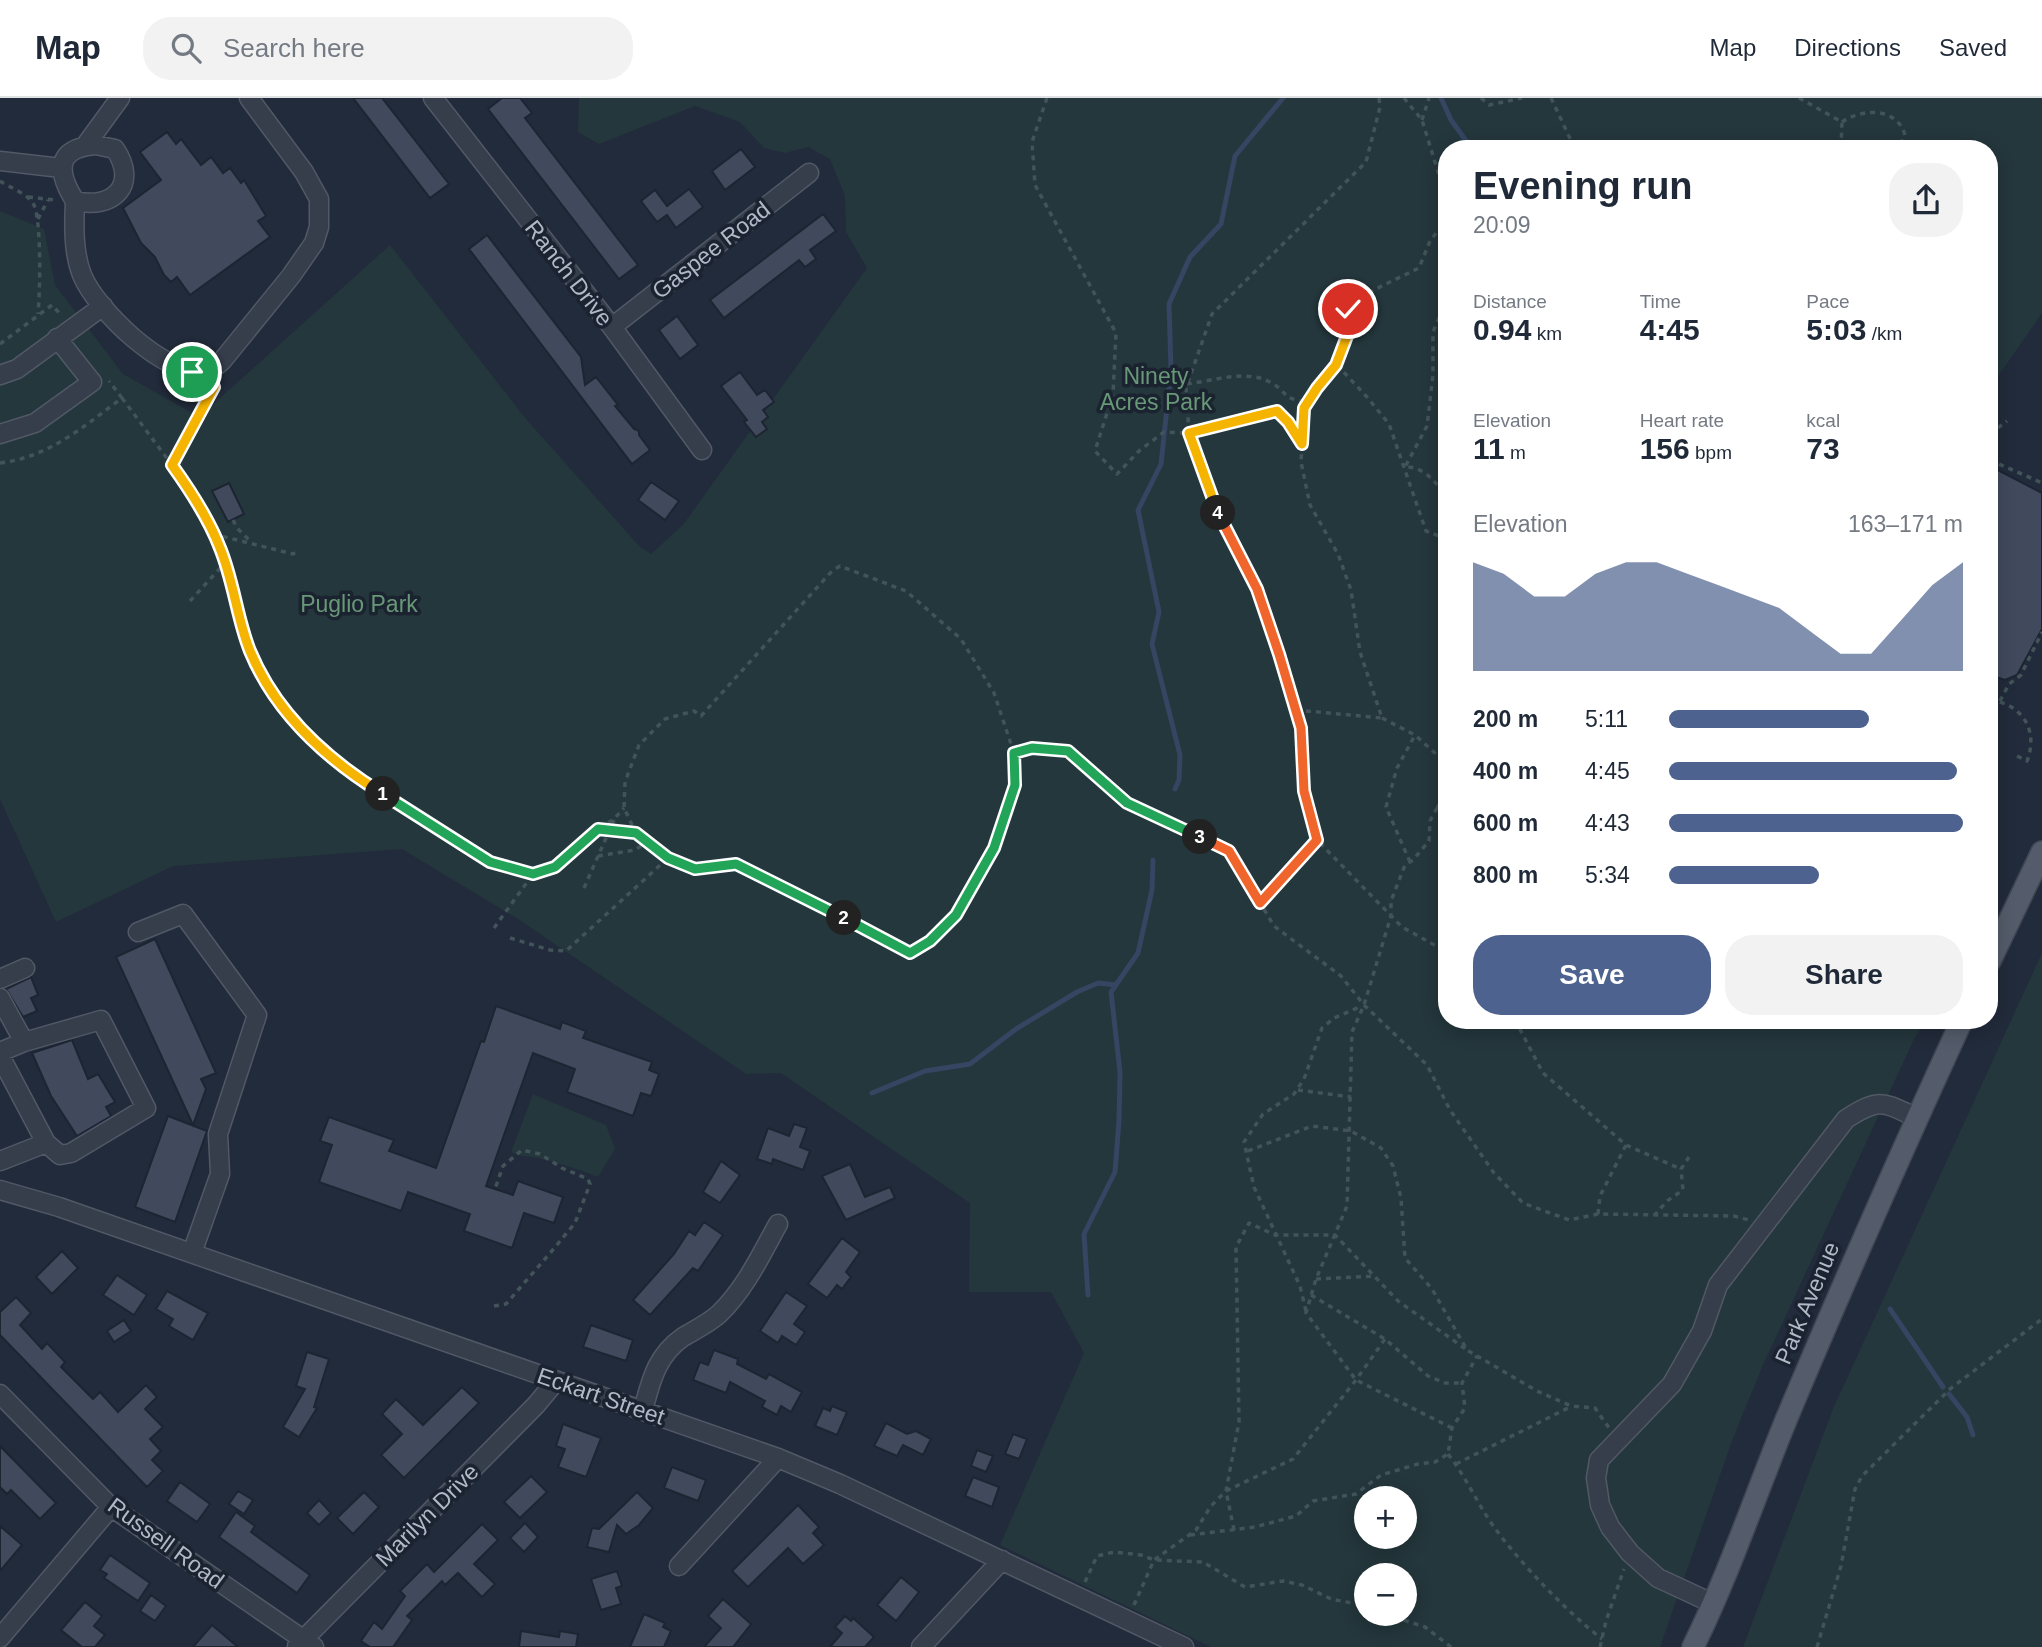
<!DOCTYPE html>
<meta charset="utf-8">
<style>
:root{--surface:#fff;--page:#f2f2f3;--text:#1f2937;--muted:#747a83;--line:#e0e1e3;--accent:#4d628e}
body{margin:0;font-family:Arial,sans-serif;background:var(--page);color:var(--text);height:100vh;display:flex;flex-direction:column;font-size:26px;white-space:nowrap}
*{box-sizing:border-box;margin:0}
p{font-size:23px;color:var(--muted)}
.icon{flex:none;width:38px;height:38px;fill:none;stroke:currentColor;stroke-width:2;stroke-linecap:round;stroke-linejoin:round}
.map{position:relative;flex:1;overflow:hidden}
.details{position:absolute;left:1438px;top:42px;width:560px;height:889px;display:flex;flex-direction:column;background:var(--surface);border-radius:28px;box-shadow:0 4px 18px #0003}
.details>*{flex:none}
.controls{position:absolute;left:1354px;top:1388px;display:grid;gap:14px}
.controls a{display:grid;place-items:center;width:63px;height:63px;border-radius:50%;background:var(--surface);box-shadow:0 4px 18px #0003;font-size:35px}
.pin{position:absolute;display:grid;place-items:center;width:60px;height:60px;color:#fff;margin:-30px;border:4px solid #fff;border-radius:50%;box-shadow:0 2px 7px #0007}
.km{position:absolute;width:35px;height:35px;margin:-18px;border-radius:50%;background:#222;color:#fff;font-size:19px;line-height:35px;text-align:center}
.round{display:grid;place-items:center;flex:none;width:74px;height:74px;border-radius:28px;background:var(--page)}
.summary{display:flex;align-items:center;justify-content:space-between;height:119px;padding:0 35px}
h1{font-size:38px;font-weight:700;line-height:52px}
.stats{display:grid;grid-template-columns:repeat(3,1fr);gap:10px;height:119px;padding:7px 35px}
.stats div{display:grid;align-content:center}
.stats b{font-size:30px;font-weight:700}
.stats small{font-size:19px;font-weight:400}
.stats p{font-size:19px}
.chart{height:196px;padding:14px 35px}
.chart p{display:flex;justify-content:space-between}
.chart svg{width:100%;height:126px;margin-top:7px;fill:var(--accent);opacity:.7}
.action{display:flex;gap:14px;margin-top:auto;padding:14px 35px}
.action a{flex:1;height:80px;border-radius:28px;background:var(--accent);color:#fff;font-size:28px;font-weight:700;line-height:80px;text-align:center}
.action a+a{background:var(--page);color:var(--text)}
ul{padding:0 35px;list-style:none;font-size:23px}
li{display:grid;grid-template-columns:112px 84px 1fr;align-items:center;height:52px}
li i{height:18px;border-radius:9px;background:var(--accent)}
header{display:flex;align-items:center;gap:42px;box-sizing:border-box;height:98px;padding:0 35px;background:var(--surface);border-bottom:2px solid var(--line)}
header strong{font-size:33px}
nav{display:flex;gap:38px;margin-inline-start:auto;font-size:24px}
.search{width:490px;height:63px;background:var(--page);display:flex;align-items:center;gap:18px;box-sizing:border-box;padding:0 24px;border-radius:28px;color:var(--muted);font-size:26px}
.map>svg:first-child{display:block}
.green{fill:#24373c;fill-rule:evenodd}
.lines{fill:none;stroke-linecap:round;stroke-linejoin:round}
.stream{stroke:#354562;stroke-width:5}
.building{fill:#414a5d;stroke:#1d2432;stroke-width:2}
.minor-casing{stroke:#515866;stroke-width:21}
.major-casing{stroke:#3f4654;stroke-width:24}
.path{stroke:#425459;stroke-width:3.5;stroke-dasharray:5 5;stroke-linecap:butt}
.minor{stroke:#363d4b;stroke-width:18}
.major{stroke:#545c6b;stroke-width:21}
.split-1-casing{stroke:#fff;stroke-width:14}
.split-2-casing{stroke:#fff;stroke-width:14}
.split-3-casing{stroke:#fff;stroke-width:14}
.split-4-casing{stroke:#fff;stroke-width:14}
.split-5-casing{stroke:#fff;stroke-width:14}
.split-1{stroke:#f5b400;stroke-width:9}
.split-2{stroke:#22a559;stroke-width:9}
.split-3{stroke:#22a559;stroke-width:9}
.split-4{stroke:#f0652b;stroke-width:9}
.split-5{stroke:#f5b400;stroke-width:9}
.labels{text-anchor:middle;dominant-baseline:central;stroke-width:7;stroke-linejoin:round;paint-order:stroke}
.street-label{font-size:23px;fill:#b1b8c7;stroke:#1b2230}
.park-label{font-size:23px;fill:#689877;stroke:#1b2230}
</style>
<header>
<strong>Map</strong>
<div class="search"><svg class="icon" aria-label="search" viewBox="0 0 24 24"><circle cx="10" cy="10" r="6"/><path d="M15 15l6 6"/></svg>Search here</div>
<nav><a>Map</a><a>Directions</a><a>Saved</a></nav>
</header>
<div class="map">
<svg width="2042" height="1549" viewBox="0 0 2042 1549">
<rect width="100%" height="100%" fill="#222b3b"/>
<!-- green -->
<path class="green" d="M579,0h1463v215l-52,75v-239h-543v871h480l-12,17 -152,328 -30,73 -73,209h-449l-211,-102 84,-192 -33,-61h-82l1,-89 -189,-130 -35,1 -228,-155 -116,-70 -229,17 -117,56 -56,-123v-588l44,18 11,56 68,89 76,43 191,-172 136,174 114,128 11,7 32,-29 184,-257 -21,-36 -1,-36 -15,-37 -22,-12 -23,6 -21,-5 -24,-26 -45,-16 -96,38 -21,-12zM1367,1400h38v38h-38zM1367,1477h38v39h-38z
M2042,855v694h-299l90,-238z
M533,996l73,31 9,24 -17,28c-20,-8 -39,-14 -60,-19 -9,-2 -19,-1 -27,-6z"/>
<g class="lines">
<!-- stream -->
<path class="stream" d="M1441,0l10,22 21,29
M1175,691l4,-9 1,-25 -28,-111 7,-32 -21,-102 23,-46 10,-94 -2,-66 21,-47 31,-33 14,-68 48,-58
M872,995l53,-22 45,-7 46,-35 61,-37 21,-9 18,2
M1088,1197l-4,-61 31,-62 4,-51 1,-49 -9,-80 27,-39 14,-63 1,-30
M1890,1211l53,78
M1949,1296l18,23 6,18"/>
</g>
<!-- building -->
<path class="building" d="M353,0h29l67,86 -19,14z
M502,0h18l12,15 -7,5 113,147 -19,14 -131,-170z
M167,34l9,12 5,-5 20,26 10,-8 12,16 7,-5 11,15 3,-3 22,36 -8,5 12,16 -80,58 -13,-18 -6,5 -7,-7 -9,-18 -14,-14 -18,-35 38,-28 -21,-28z
M741,51l14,18 -30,23 -13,-19z
M689,91l14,18 -27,21 -9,-13 -10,7 -16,-21 14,-11 12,16z
M823,116l13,17 -26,19 6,9 -11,8 -6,-7 -75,58 -14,-18z
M487,137l94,122 4,28 11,-8 22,28 -3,1 19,23 5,2v4l11,15 -18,14 -163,-215z
M677,218l21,29 -18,14 -21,-29z
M740,274l17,23 8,-5 9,12 -11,8 5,7 -6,5 5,7 -11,8 -12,-15 3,-2 -26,-34z
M1990,368l52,27v136l-25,46 -12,5 -9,-3 -6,-6z
M651,384l28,19 -14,19 -27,-20z
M229,385l15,31 -16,8 -16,-31z
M155,841l61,134 -15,6 5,10 -13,36 -77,-168z
M31,879l7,18 -7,3 6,13 -14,6 -17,-28z
M496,908l64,23 2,-7 24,9 -3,7 69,24 -3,8 10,4 -8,22 -10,-3 -8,23 -66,-24 8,-23 -42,-16 -47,133 27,9 5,-14 45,16 -9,26 -30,-10 -12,35 -48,-17 6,-17 -62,-22 -7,19 -82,-29 13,-37 -12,-4 9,-24 65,23 -5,11 47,17 45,-127 3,1z
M72,942l16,39 10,-5 17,28 -9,5 5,9 -34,20 -26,-40 -19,-43z
M168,1018l39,15 -32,91 -40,-15z
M794,1026l13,4 -7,19 10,4 -7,19 -30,-11 -1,5 -15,-5 11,-31 21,8z
M721,1063l19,14 -20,28 -17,-11z
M850,1066l15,33 25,-10 5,11 -49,22 -24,-44z
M704,1124l19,13 -25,36 -5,-3 -43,47 -17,-15 41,-46 15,-23 6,4z
M842,1140l18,14 -14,20 5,5 -9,12 -5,-4 -10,13 -19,-14z
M62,1153l16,17 -26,26 -16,-17z
M117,1177l30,20 -13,20 -31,-20z
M167,1193l41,22 -15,27 -24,-14 4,-7 -17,-10z
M786,1194l21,14 -13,18 11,8 -9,13 -14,-9 -4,7 -18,-12z
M16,1199l15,16 -11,12 22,24 5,-6 18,19 -4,5 32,32 7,-7 18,20 28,-27 11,12 -12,12 18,18 -13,12 11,12 -9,9 11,11 -16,16 -147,-152v-23z
M124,1222l7,11 -17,11 -7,-11z
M591,1227l42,15 -7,21 -43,-14z
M714,1252l24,9 -1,5 29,15 3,-5 33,18 -11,20 -10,-6 -4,9 -15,-8 3,-6 -35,-19 -4,11 -33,-13 7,-18 8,3z
M307,1254l22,7 -15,48 3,1 -18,29 -16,-10 22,-38 -9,-3z
M462,1289l17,16 -75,75 -23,-23 21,-21 -20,-20 14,-15 27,26z
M832,1308l15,6 -10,23 -22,-9 8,-18 7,3z
M886,1325l21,11 9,-3 15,8 -8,16 -20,-10 -6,11 -23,-10z
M563,1326l38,14 -15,39 -28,-10 7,-18 -9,-3z
M1013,1336l14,5 -8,20 -14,-5z
M0,1348l56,57 -16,16 -29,-29 -4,4 -7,-7z
M977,1352l16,6 -7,16 -15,-6z
M672,1369l34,13 -8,21 -34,-13z
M531,1378l16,16 -27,26 -16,-16z
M973,1379l26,10 -7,20 -27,-11z
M180,1384l30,22 -13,18 -30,-21z
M238,1393l15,9 -9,14 -15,-10z
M364,1394l15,15 -26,27 -16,-16z
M637,1394l16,16 -14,17 -13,9 -9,-9 -8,27 -22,-5 5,-19 7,1z
M319,1402l12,13 -12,12 -12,-12z
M798,1407l21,22 -6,6 11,12 -21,19 -15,-16 -40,39 -16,-16z
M236,1414l19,14 -4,6 59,43 -13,18 -78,-56z
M525,1425l13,14 -14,15 -14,-14z
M482,1426l16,16 -24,24 21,20 -13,13 -24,-24 -13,12 -3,-4 -35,35 5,4 -19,27h-23l-9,-6 13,-19 8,7 23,-33 -5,-5 27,-27 7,8z
M0,1428l22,19 -22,26z
M110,1457l40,28 -12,18 -34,-23 3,-4 -7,-4z
M617,1473l5,15 -6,2 5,16 -20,6 -10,-31z
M901,1479l18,15 -23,29 -19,-16z
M151,1497l15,11 -11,15 -15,-10z
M723,1501l28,25 -18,23h-29l17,-19 -13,-12z
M85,1504l17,14 -8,10 11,9 -10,12h-13l-21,-17z
M644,1516l21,9 -2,4 8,4 -7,16h-34z
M845,1518l6,5 2,-3 21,19 -9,10h-35l12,-14 -7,-6z
M212,1527l26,22h-45z
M521,1533l38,6 1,-6 18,3 -2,13h-57z"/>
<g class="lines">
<defs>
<path id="minor" d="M433,0l179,229 90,123
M96,47l19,4c24,36 -2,61 -40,52 -19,-30 -19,-53 21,-56z
M85,48l35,-48
M0,63l61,7
M75,103c-1,24 -2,51 7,74 15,36 82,100 122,97 7,-1 13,-7 18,-11l69,-85 23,-33 5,-16v-28l-15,-27 -55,-74
M612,229l197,-154
M0,277l17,-6 86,-63
M0,336l35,-11 57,-41 -35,-44
M138,834l45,-18 74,101 -39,119 2,40 -28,79
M0,881l25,-11
M0,900l24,44
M0,954l24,-10 77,-22 45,88 -75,45 -11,2 -14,-12
M0,958l46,87 -46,18
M0,1092l59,17 719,251 62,26 344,163
M0,1296l111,113 203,140
M643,1312c8,-29 13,-54 40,-73 12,-7 26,-14 36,-23 26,-25 42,-59 59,-90
M679,1468l99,-108
M1714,1506l-56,-26 -28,-25 -20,-26 -10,-22 -4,-27 3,-18 73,-76 30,-53 16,-46 128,-166c34,-22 37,-17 71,-1
M0,1540l111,-131
M297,1548l239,-241 20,-24
M921,1549l81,-87"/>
<path id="major" d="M1990,863l52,-109
M1693,1549c36,-73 62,-151 93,-227 56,-134 115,-267 176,-400"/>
</defs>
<!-- minor casing -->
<use href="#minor" class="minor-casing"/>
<!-- major casing -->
<use href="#major" class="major-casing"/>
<!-- path -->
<path class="path" d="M1047,0l-15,44 3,43 81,148 -3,61 -18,57 22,23 23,-24 24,-18 25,1 88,-22 11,11 14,22
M1379,0l1,9 -14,55 -154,152 -26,74 3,45 32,88 36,68 22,65 22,74 3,63 13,49 85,87 45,25
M1404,0l18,22 25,81
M1481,0l8,7 33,-7
M1551,0l24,51
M1799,0l43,24 -1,27
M1422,22l7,-22
M1842,24c20,-14 55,-15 63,13l-7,14
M0,83c9,6 27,13 33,22 9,15 7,91 5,111
M28,99l27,3
M38,121l10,-19
M1447,201l-14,33v43l-6,51 -22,41c19,-1 33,17 42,32
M0,246l52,-39 9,10
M1337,267l30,32 22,27 37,107 21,8
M1187,286c26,-3 59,-15 83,-2 19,10 10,17 38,20
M122,300l67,90 31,59 29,103 18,37 36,47 60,48 127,80 43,12 22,-7 43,-38 16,-10 10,-11
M1990,328l5,4 12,-9
M1990,362l52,23
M0,365c49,-6 83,-36 122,-65l-13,-17
M172,367l42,-78
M233,422l4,8 14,14
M213,436l80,20 6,-4
M190,503l34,-37
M1990,602c32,4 49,30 37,61l-12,-6
M2000,603l9,-17 12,-9 21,-43
M1296,612l86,8 -22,-66 -9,-62 -13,-36 -28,-49 -9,-43 3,-54 32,-43 11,-29 1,-27 9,-11 62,-30 11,-27 17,-22
M1382,620l33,17 32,29
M1014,655l-20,-60 -33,-54 -55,-48 -66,-25 -8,5 -131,145 -7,-5 -29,8 -26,26 -14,37 -1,26 12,25 32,25 27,11 41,-5 174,89 20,-12 26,-26 38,-67 21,-63 -1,-32 18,-5 36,3 59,52 102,48 45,75 67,50 23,29 63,60 23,45 44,63 29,30 46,17 29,-6 136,2 15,4
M1437,710l10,-15
M1447,710h-10l-7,13 -1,20 -16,19 -8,5 -14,36v15l-27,89 -12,27 -5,174 -31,73 -10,34 50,67 96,48
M598,731l38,4
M598,758l37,-6 12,-8
M1410,764l-24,-55 11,-39 18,-33
M584,790l30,-68
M1260,805l57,-63
M494,830l39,-54
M510,840l40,12 16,1 102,-93
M1515,922l28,53 83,72 55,24
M1298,992l53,7
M1248,1053l64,-25 39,5 30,17 12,18 8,32 4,60 27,31 35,61 70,41 34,15 24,2 14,20
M1598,1116l2,-18 26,-51
M1654,1118l13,-15 16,-11 -2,-21 8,-12
M1316,1181l58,-3
M1311,1197l74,44 43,37 17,7h17
M494,1208l12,-2 45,-52 24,-29 15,-39 -2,-5 -26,-11 -22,-14 -18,-4 -19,16 -8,23
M1306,1213l-6,-25 -46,-99 -10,-45 19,-28 31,-20 10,-15 18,-51 12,-10 28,-12
M1448,1356c18,23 29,49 46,73 27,37 72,84 108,112
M1456,1366l114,-57
M1234,1432l-8,-39 67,-32 63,-79 29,-41
M1190,1437l65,-8 41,-11 17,-15 43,-7 25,-19 37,-11 17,-2 13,-8 4,-26 13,-20 -3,-25 15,-27
M1085,1484l12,-26 17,-4 27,3 13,5 49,2 42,25 38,-6 19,4 29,14 36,7
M1134,1507l20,-45 42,-30 15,-24 15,-15 13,-69 -3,-175 13,-24 26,12h60l63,66 69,49
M1385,1516l40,13 26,20
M1600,1549l6,-26 18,-52
M1817,1549l24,-81 14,-77 7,-13 88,-87 92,-70"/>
<!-- minor -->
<use href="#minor" class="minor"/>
<!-- major -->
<use href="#major" class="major"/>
</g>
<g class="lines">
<defs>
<path id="split-1" d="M192,274h16l6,15 -42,78c18,25 37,54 48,83 14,34 17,71 30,103 26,63 76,108 133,143"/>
<path id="split-2" d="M383,696l107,68 43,12 22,-7 43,-38 38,4 32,25 27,11 41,-5 108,54"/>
<path id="split-3" d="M844,820l66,35 20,-12 26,-26 38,-67 21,-63 -1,-32 18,-5 36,3 59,52 73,34"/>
<path id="split-4" d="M1200,739l29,14 31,52 57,-63 -13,-49 -3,-63 -22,-74 -22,-65 -39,-76"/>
<path id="split-5" d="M1218,415l-29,-80 88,-22 11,11 14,22 2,-36 13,-20 19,-23 11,-29 1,-27"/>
</defs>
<!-- split-1 casing -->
<use href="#split-1" class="split-1-casing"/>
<!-- split-2 casing -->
<use href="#split-2" class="split-2-casing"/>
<!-- split-3 casing -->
<use href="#split-3" class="split-3-casing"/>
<!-- split-4 casing -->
<use href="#split-4" class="split-4-casing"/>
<!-- split-5 casing -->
<use href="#split-5" class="split-5-casing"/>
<!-- split-1 -->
<use href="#split-1" class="split-1"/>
<!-- split-2 -->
<use href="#split-2" class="split-2"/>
<!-- split-3 -->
<use href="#split-3" class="split-3"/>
<!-- split-4 -->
<use href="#split-4" class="split-4"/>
<!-- split-5 -->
<use href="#split-5" class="split-5"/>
</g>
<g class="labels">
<!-- street labels -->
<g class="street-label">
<text transform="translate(711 152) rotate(-38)">Gaspee Road</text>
<text transform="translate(569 175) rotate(52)">Ranch Drive</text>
<text transform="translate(1807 1205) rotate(-67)">Park Avenue</text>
<text transform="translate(601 1298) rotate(19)">Eckart Street</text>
<text transform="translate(427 1417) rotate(-45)">Marilyn Drive</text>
<text transform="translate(166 1445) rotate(36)">Russell Road</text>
</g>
<!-- park labels -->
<g class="park-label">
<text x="1156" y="278">Ninety<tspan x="1156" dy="26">Acres Park</tspan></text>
<text x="359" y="506">Puglio Park</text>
</g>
</g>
</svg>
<div class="controls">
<a>+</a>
<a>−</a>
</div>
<div class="pin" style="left:192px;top:274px;background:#1e9e55"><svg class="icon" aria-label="arrive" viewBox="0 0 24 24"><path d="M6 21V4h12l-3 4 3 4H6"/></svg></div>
<div class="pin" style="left:1348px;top:211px;background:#d93025"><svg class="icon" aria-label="check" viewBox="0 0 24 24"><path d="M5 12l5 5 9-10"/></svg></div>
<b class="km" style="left:383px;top:696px">1</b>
<b class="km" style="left:844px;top:820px">2</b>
<b class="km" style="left:1200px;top:739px">3</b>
<b class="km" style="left:1218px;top:415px">4</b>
<section class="details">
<div class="summary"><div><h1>Evening run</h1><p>20:09</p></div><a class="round"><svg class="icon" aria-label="share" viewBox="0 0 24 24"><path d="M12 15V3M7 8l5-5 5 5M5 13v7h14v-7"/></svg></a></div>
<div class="stats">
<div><p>Distance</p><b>0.94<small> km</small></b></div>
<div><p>Time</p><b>4:45</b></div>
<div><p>Pace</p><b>5:03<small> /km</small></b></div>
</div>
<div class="stats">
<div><p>Elevation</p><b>11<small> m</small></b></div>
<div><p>Heart rate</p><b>156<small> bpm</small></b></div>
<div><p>kcal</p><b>73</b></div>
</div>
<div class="chart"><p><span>Elevation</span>163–171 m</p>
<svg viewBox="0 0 160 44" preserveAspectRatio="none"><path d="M0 44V6L10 10L20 18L30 18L40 10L50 6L60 6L70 10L80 14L90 18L100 22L110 30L120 38L130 38L140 26L150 14L160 6V44z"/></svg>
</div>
<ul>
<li><b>200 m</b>5:11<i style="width:68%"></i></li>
<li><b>400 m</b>4:45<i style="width:98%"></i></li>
<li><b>600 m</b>4:43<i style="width:100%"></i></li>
<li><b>800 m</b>5:34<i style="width:51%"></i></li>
</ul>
<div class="action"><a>Save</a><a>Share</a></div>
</section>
</div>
